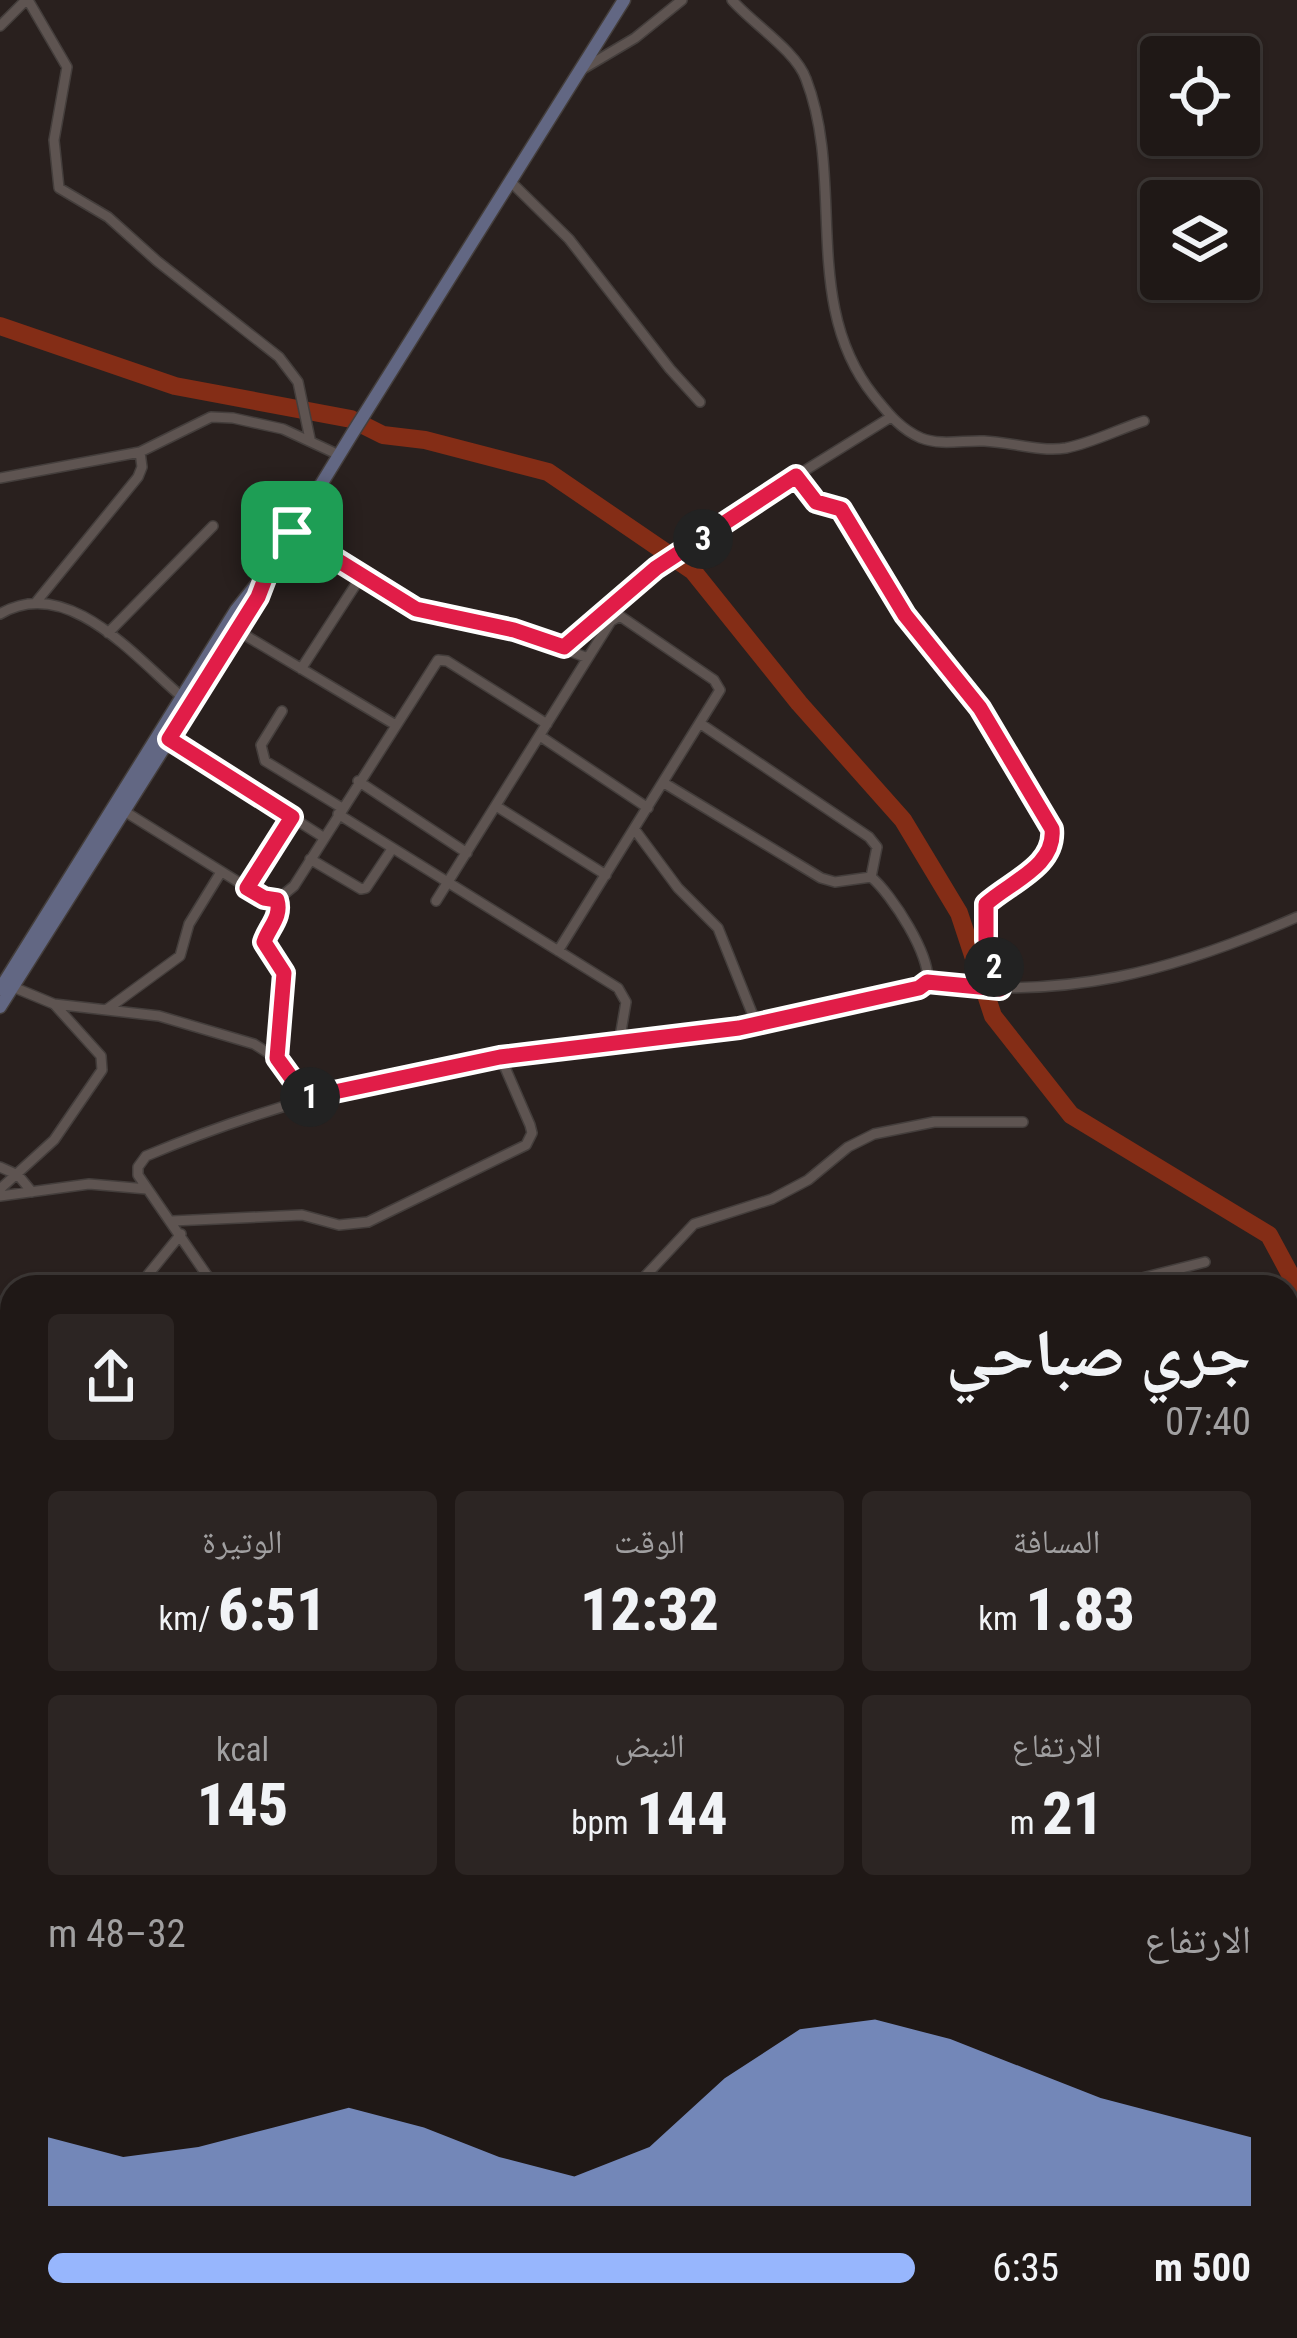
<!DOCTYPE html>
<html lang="ar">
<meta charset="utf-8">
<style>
:root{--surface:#1f1816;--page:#2c2523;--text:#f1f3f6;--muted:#a1a0a1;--line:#3c3735;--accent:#97b6fd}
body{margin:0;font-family:"Roboto Condensed","Noto Naskh Arabic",sans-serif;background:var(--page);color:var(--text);direction:rtl;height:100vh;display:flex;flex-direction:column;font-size:45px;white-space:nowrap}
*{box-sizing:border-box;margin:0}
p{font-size:39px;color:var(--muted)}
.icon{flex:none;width:66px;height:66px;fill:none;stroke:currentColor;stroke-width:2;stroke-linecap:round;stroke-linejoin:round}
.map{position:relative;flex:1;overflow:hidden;direction:ltr}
.side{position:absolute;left:0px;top:1275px;width:1299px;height:1065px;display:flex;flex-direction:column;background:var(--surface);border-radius:36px 36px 0 0;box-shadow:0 3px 9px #0004,0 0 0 3px var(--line);direction:rtl}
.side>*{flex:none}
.tools{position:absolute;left:1140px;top:36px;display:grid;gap:24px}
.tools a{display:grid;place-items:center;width:120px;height:120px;border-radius:12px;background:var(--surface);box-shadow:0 3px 9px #0004,0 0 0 3px var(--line);font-size:60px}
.pin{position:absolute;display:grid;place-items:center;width:102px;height:102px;color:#fff;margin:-51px;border-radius:24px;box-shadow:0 6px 18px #0006}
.km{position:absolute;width:60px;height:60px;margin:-30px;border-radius:50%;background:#222;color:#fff;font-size:33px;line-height:60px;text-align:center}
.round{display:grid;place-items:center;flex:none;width:126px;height:126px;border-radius:12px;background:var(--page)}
.headline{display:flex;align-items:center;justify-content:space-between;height:204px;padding:0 48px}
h1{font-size:66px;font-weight:800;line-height:90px}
.metrics{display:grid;grid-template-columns:repeat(3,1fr);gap:18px;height:204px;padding:12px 48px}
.metrics div{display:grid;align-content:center;border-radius:12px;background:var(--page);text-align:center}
.metrics b{font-size:60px;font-weight:800}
.metrics small{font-size:33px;font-weight:400}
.metrics p{font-size:33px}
.chart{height:336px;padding:24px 48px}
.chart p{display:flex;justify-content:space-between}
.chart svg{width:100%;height:216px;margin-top:12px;fill:var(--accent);opacity:.7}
ul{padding:0 48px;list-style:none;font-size:39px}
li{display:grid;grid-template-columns:192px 144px 1fr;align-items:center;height:90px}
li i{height:30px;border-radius:15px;background:var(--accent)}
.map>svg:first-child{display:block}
.garden{fill:#561a0a}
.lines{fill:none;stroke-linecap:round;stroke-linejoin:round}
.river{stroke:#842d16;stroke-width:18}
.minor-casing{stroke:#443e3c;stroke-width:12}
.secondary-casing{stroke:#443e3c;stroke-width:15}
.minor{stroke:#5e5451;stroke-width:9}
.secondary{stroke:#626783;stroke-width:12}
.rail-casing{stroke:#aea7a5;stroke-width:8}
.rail{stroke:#1f1715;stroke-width:3;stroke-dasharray:9;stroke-linecap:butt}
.route-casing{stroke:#fff;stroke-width:24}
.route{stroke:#e11d48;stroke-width:15}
</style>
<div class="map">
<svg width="1297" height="2338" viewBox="0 0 1297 2338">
<rect width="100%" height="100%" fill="#29201e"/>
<!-- garden -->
<path class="garden" d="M0,1995h12v257l-12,1z"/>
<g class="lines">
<!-- river -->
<path class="river" d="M0,326l175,60 176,33 32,16 42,5 123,32 145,99 106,132 104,117 56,93 34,103 78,99 198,120 28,52"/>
<defs>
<path id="minor" d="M28,0l39,67 -13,73 5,48 49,29 49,44 122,96 19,25 12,57
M732,0c21,24 64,51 74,79 40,103 -6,225 68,317 14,17 26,33 47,42 21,8 42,2 63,3 27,1 55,11 82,7 26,-5 53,-19 78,-27
M0,26l26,-26
M581,70l54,-32 47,-38
M512,183l57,56 101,130 30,33
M891,417l-95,59 20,27 25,6 64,106 75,93 72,121c4,37 -42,53 -66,75v36l14,49
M0,478l140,-26 71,-35 22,1 50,11 56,26
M292,532l124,77 97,21 75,28
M37,601l101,-124 4,-10 -2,-15
M0,614c67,-40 135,43 182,83
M238,631l156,93
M108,633l105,-107
M564,647l92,-78 140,-93
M301,669l59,-91
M282,711l-21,34 4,16 77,47
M701,724l168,113 8,10 -6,30
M540,736l108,72
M169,739l154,98
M358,781l109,72
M664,783l157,95 14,4 36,-5c20,16 62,81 56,106
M496,806l110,69
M124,811l140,87 13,2 17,-14 144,-226 9,1 100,63
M635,830l43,58 40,40 38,95
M310,859l51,30 5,-1 26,-39
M247,888l44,-71
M277,900l1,17 -14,25 21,31 -8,85
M436,901l175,-280 9,-5 94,64 6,10 -162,261
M13,987l41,17 105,12 95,28 27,17 25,37
M106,1010l74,-54 9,-32 32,-52
M619,1043l120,-15 179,-40 9,-5c139,17 244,-11 370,-66
M0,1167l18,8 14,17
M0,1189l54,-49 48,-70 -1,-14 -46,-51
M0,1196l89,-12 58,5
M172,1221l130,-6 37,10 29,-3 158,-77 6,-12 -2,-8 -30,-69
M138,1287l43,-53
M215,1287l-77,-112v-8l8,-11c150,-63 312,-99 473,-113l7,-41 -8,-14 -280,-174
M635,1287l59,-63 78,-25 36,-19 40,-33 26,-13 60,-12h89
M1107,1287l98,-25
M0,1329l9,10 3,14
M0,1832l12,-6
M0,1937l12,-1
M0,1988h12
M1287,2052l10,-2
M0,2263l12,-1
M1105,2328l6,10"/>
<path id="secondary" d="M0,989l236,-379 27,-34
M0,1007l238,-376 20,-34 10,-26 84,-137 272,-434"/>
</defs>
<!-- minor casing -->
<use href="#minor" class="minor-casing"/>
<!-- secondary casing -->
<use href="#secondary" class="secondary-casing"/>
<!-- minor -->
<use href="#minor" class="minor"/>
<!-- secondary -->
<use href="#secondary" class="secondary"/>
<defs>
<path id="rail" d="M0,1602l12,2
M557,2328l4,10"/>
</defs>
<!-- rail casing -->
<use href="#rail" class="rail-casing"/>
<!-- rail -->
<use href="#rail" class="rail"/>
</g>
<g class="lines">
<defs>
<path id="route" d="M796,476l20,26 25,7 64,106 75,93 72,121c4,37 -42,53 -66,75v36l14,49 -73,-7 -8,6 -180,40 -239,29 -194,41 -29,-40 7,-85 -20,-31c5,-15 18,-25 13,-42l-13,-2 -17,-10 45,-71 -123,-78 89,-142 10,-26 24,-39 124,77 98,21 50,17 92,-79z"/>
</defs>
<!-- route casing -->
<use href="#route" class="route-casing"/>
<!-- route -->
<use href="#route" class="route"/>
</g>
</svg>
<div class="tools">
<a><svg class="icon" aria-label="locate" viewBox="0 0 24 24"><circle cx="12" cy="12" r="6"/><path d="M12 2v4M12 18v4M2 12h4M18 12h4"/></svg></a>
<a><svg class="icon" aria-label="layers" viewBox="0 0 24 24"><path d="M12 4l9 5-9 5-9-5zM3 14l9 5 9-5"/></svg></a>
</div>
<div class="pin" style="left:292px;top:532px;background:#1e9e55"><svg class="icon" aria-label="arrive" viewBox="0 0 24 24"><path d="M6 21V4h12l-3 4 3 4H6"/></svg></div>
<b class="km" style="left:310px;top:1097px">1</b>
<b class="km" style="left:994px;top:967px">2</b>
<b class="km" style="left:703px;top:539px">3</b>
<section class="side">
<div class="headline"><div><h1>جري صباحي</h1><p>07:40</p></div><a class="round"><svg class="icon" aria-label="share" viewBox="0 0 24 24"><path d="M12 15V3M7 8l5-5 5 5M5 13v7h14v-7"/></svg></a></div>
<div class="metrics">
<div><p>المسافة</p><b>1.83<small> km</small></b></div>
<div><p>الوقت</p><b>12:32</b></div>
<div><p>الوتيرة</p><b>6:51<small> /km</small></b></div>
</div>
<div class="metrics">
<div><p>الارتفاع</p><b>21<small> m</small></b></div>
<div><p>النبض</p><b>144<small> bpm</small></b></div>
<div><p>kcal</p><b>145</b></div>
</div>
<div class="chart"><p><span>الارتفاع</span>32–48 m</p>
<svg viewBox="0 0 160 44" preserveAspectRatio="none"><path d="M0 44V30L10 34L20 32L30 28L40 24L50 28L60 34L70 38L80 32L90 18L100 8L110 6L120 10L130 16L140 22L150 26L160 30V44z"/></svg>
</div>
<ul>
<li><b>500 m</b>6:35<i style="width:100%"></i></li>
</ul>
</section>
</div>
